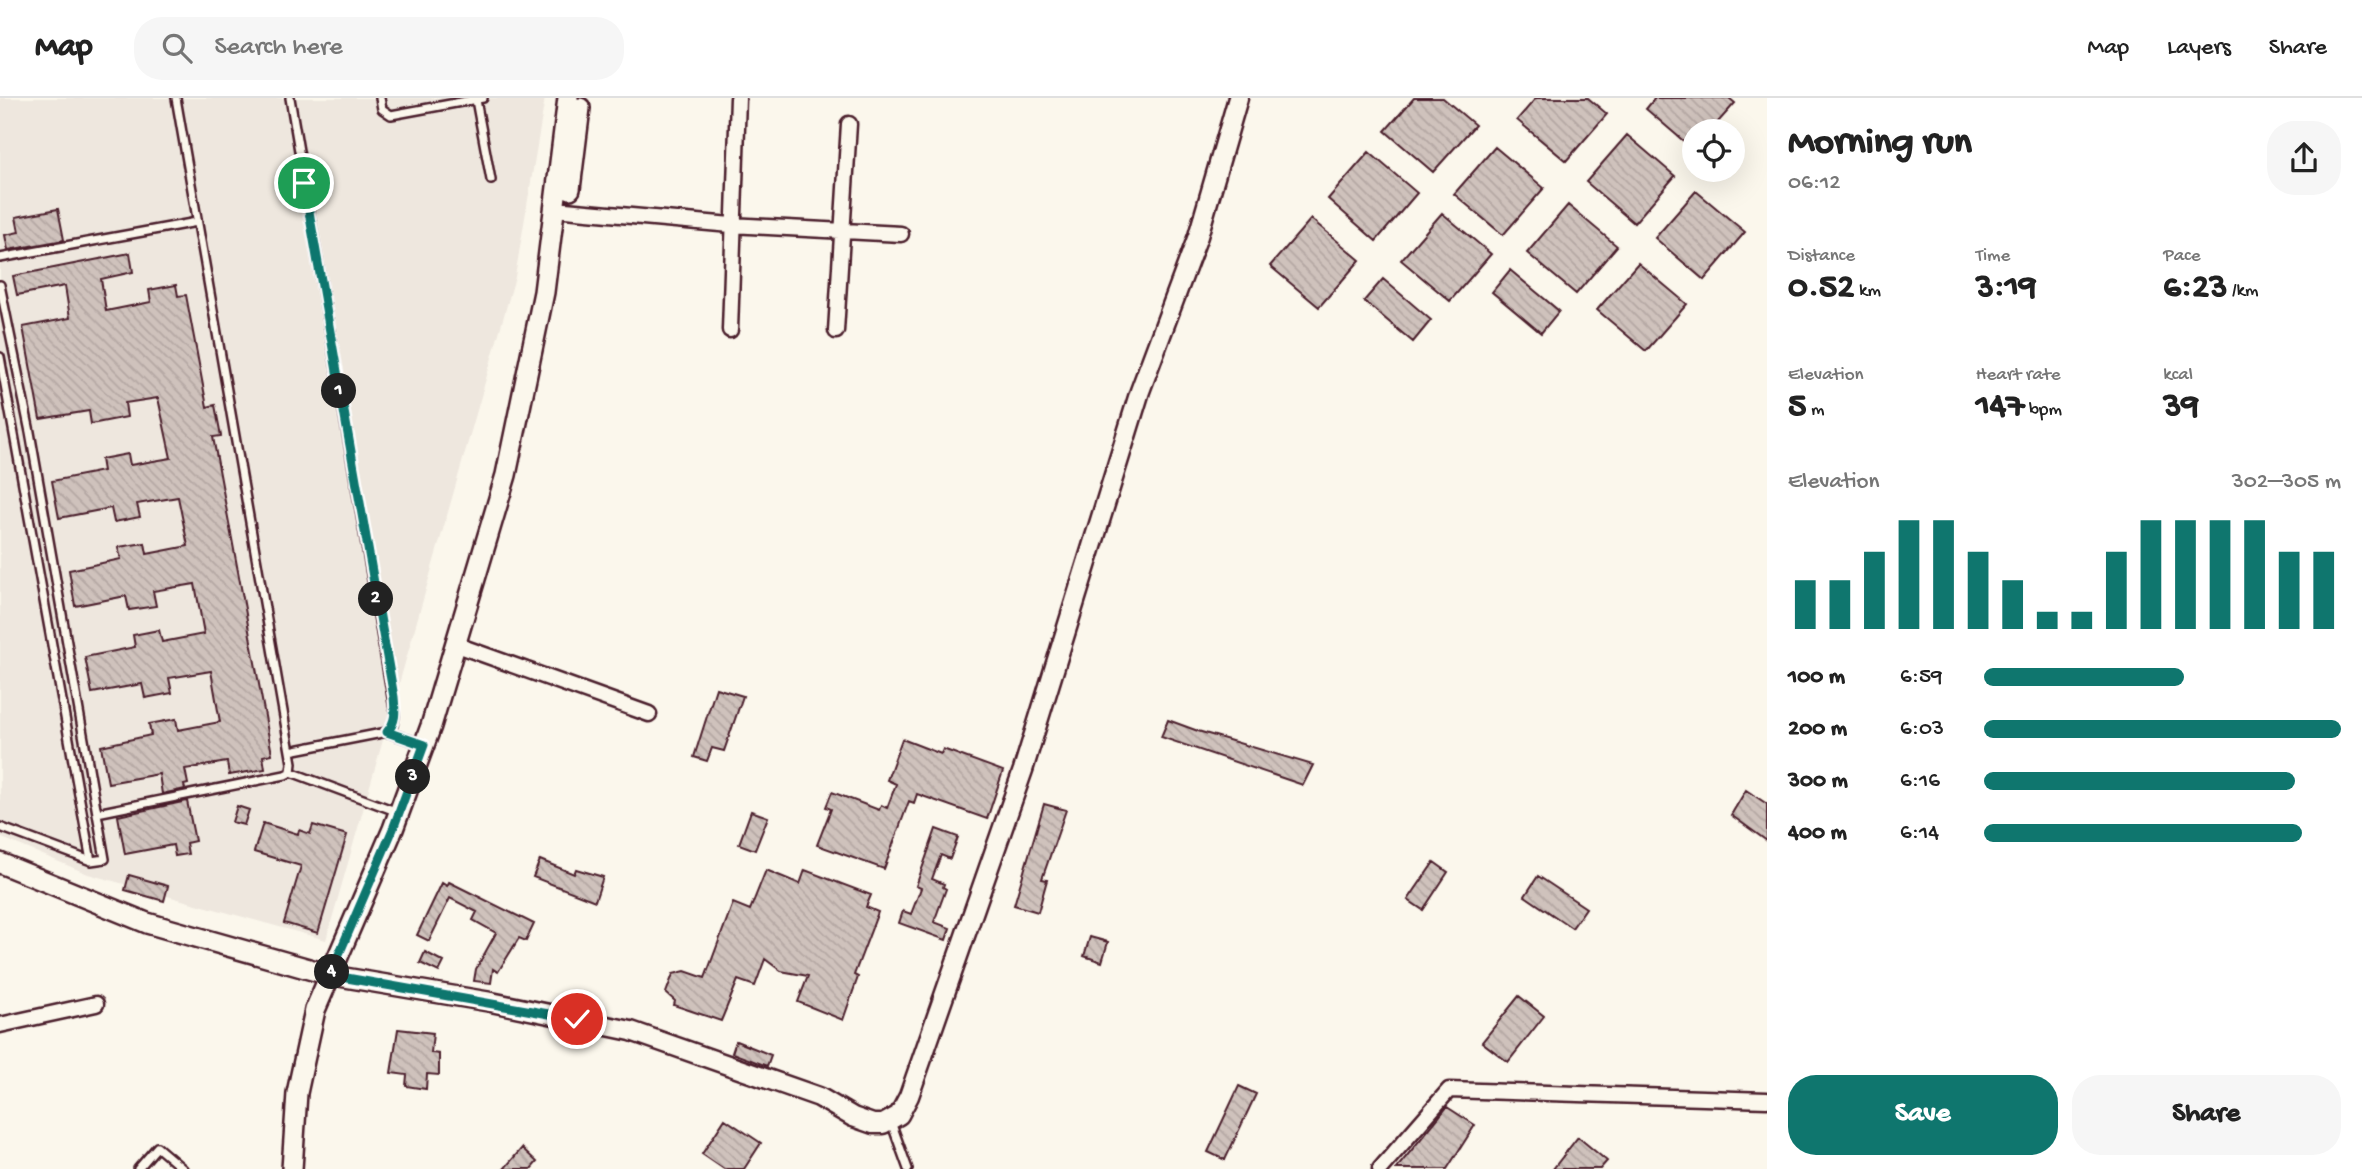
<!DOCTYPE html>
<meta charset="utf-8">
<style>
:root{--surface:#fff;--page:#f6f6f6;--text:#222;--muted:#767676;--line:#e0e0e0;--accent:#0f766e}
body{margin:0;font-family:"Gochi Hand",sans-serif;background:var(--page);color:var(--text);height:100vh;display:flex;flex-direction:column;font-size:26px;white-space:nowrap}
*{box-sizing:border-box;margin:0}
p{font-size:23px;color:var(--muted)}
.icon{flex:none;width:38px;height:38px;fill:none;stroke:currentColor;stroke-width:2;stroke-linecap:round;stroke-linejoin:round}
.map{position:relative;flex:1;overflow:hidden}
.details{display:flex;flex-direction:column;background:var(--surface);width:595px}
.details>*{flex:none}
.tools{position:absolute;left:1682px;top:21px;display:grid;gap:14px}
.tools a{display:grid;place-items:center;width:63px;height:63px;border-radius:50%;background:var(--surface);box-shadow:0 7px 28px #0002;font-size:35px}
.pin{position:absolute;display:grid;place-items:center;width:60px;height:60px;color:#fff;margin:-30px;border:4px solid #fff;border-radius:50%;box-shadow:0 2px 7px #0007}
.km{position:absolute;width:35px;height:35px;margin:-18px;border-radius:50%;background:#222;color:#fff;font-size:19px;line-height:35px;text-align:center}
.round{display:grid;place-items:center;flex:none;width:74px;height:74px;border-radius:28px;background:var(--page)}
.overview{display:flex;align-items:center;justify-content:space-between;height:119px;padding:0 21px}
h1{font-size:38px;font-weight:700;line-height:52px}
.metrics{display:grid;grid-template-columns:repeat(3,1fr);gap:10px;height:119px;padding:7px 21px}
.metrics div{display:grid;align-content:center}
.metrics b{font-size:35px;font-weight:700}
.metrics small{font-size:19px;font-weight:400}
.metrics p{font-size:19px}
.chart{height:196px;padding:14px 21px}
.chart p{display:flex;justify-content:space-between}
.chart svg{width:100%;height:126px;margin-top:7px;stroke:var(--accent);stroke-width:6}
.cta{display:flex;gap:14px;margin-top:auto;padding:14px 21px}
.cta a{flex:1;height:80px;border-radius:28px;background:var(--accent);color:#fff;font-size:28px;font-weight:700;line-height:80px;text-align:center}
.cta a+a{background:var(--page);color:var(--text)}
ul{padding:0 21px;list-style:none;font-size:23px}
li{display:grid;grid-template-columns:112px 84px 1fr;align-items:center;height:52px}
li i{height:18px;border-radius:9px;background:var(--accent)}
header{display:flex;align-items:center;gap:42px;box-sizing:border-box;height:98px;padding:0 35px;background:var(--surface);border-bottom:2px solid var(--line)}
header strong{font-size:33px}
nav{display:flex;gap:38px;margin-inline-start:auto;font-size:24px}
.search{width:490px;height:63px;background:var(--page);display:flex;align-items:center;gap:18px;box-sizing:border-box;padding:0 24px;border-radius:28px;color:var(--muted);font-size:26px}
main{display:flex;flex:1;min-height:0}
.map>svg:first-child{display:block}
.built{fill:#eee7de}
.building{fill:url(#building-back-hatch);stroke:#4a1f2b;stroke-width:2}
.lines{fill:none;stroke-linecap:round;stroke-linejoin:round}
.service-casing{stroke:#4a1f2b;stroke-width:12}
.minor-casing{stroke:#4a1f2b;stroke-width:19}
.tertiary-casing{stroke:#4a1f2b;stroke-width:23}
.secondary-casing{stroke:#4a1f2b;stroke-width:24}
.service{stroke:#fbf7ec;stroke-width:7}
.minor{stroke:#fbf7ec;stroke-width:14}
.tertiary{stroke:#fbf7ec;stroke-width:18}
.secondary{stroke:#fbf7ec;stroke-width:19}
.route-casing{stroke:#fff;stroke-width:14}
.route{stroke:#0f766e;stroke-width:9}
</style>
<header>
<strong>Map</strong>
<div class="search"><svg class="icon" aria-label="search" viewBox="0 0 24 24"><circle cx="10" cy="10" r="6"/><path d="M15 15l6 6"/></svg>Search here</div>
<nav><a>Map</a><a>Layers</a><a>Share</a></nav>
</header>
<main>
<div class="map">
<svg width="1767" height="1071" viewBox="0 0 1767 1071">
<defs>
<pattern id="building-back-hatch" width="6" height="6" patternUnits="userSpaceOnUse" patternTransform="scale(1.75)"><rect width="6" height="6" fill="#cfc2bc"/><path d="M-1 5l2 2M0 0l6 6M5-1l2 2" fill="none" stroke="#b3a6a2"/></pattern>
</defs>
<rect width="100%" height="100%" fill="#fbf7ec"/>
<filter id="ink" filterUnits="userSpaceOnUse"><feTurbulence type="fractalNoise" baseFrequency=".0143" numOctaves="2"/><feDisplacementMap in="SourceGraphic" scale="14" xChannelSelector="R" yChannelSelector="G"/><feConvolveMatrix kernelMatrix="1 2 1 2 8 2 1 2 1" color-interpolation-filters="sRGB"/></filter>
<g filter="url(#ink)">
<!-- built -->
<path class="built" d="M0,0h545l-30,179 -189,663 -238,-66 -88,-37z"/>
<!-- building -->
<path class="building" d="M1414,0h29l32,27 -42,47 -48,-41z
M1536,0h52l19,16 -41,47 -49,-41z
M1655,0h74l6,5 -25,28h-16v19l-48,-41z
M1627,37l48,41 -41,47 -48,-41z
M1495,49l49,41 -41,47 -49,-41z
M1369,54l48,41 -41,48 -48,-42z
M1696,93l49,41 -41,48 -49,-42z
M1568,107l49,41 -41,48 -49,-41z
M58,111l6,31 -56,10 -3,-15 14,-3 -3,-15z
M1442,115l49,41 -41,47 -49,-41z
M1311,121l49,41 -41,47 -49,-41z
M130,155l3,19 -32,7 5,32 45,-9 -2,-12 27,-5 2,11 8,-1 21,112 8,-2 6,31 -8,1 59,317 -9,2 2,13 -36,6 -2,-13 -42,7 3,15 -4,1 1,4 -23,5 -3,-20 -51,9 -7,-37 50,-11 -2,-11 27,-5 2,11 42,-8 -9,-51 -42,7 3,15 -27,5 -3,-14 -50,9 -7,-36 50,-10 -2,-12 26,-5 3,12 42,-8 -9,-50 -42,7 3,15 -27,4 -3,-14 -51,10 -6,-36 52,-11 -3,-12 27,-4 2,11 41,-8 -10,-49 -41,7 3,13 -26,5 -3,-14 -52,10 -7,-37 51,-10 -2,-12 27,-5 2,11 41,-7 -13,-60 -33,5 2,14 -36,7 -2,-13 -49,8 -17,-92 47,-9 -5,-32 -48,9 -4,-19z
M1638,165l49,41 -41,47 -49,-41z
M1510,172l49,41 -18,22 -49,-41z
M1383,181l48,41 -18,22 -49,-41z
M716,590l27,8 -19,55 -12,-3 -5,13 -13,-4z
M1168,622l30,11 115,34 -10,20 -142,-48z
M902,641l39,15 2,-5 60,22 -16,48 -70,-25 -3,9 -5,-2 -25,68 -67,-24 14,-36 -5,-2 6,-15 47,18 2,-5 6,3 9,-24 -9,-4z
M1746,692l21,14v37l-36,-26z
M187,703l8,40 -9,2 2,11 -13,2 -2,-11 -48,9 -7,-38z
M1044,706l22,6 -24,69 5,1 -9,32 -24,-7z
M237,708l12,4 -5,15 -12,-3z
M751,713l17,6 -13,33 -16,-6z
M263,725l35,11 1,-4 11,4 3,-9 34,10 -29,98 -34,-10 17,-57 -47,-14z
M936,731l22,8 -8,22 -9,-4 -9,24 12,5 -1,3 3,2 -12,33 16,6 -4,12 -47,-17 4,-12 8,3 10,-26 -5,-2z
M540,762l34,14 2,-5 27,8 -8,24 -62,-24z
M1434,764l14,10 -25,38 -15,-10z
M766,772l34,14 5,-14 66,25 -5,12 12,5 -24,63 4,2 -15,43 -45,-18 10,-26 -27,-5 -16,-12 -10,27 -17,-6 -17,41 -47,-16 1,-4 -9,-8 7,-19 12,-3 20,7 28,-75 17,7z
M129,777l39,11 -4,15 -39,-11z
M1538,778l48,32 -14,20 -47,-32z
M449,784l85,42 -8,17 -7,-3 -21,34 -5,-3 -2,14 -17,-2 2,-12 20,-36 -23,-13 4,-8 -27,-14 -21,43 -12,-6 25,-52 5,3z
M1090,839l18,5 -6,20 -18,-6z
M425,854l19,10 -5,10 -19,-9z
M1519,898l25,20 -36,46 -26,-20z
M398,931l35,4 -2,20 8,1v21l-12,-1 -1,15 -20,-3 1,-11 -16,-2z
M736,943l35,14 -4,11 -35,-13z
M1239,988l17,8 -31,66 -17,-8z
M1447,1009l28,18 -28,44h-51z
M725,1021l36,24 -17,26h-20l-22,-15z
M1578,1039l29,24 -7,8h-47z
M522,1050l15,14 -6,7h-27z"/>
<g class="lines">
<defs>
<path id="service" d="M380,0l2,11 9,6 92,-17
M476,2l15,80
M0,160l197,-36
M0,187l30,147 75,427 -14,2 -91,-34
M0,259l91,504
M387,634l37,13
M290,653l97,-19 6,-7 2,-10 -105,-617
M291,674l107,40
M97,715l188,-38 6,-3 1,-9 -116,-665
M891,1024l17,47
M138,1071l19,-22 26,22"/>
<path id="minor" d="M554,111l177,16 170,9
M730,232l8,-232
M836,233l13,-207
M457,547l192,69
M0,927l96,-21
M1380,1071l69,-79 318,10"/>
<path id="tertiary" d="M330,877l161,27 140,29 188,66 34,20 20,7h10l16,-9 10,-19 114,-326 117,-379 58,-155 40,-138"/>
<path id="secondary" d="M570,91l10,-81
M0,765l147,60 183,52
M292,1071l5,-76 18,-83 78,-181 38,-103 75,-251 38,-183 24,-194"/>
</defs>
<!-- service casing -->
<use href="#service" class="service-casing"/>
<!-- minor casing -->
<use href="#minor" class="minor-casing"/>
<!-- tertiary casing -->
<use href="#tertiary" class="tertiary-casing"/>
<!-- secondary casing -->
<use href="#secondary" class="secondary-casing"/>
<!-- service -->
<use href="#service" class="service"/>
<!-- minor -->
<use href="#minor" class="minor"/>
<!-- tertiary -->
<use href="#tertiary" class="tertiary"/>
<!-- secondary -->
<use href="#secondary" class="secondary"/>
</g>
</g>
<g class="lines" filter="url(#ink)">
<defs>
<path id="route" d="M304,85l90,514c1,13 3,24 -7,35l37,13 -31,84 -63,146 247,44"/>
</defs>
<!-- route casing -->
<use href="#route" class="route-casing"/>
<!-- route -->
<use href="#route" class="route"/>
</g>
</svg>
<div class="tools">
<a><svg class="icon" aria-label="locate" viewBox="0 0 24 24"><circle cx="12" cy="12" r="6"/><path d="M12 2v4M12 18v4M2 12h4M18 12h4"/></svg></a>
</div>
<div class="pin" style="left:304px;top:85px;background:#1e9e55"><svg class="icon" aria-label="arrive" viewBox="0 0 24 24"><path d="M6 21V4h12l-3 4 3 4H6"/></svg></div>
<div class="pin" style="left:577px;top:921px;background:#d93025"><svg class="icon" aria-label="check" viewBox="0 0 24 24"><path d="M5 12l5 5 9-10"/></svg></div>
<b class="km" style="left:339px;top:293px">1</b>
<b class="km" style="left:376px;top:501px">2</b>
<b class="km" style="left:413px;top:679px">3</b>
<b class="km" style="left:332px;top:874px">4</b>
</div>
<section class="details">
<div class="overview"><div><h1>Morning run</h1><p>06:12</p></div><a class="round"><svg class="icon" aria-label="share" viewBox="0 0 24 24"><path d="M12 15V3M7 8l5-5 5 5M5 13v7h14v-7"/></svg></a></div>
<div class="metrics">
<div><p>Distance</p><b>0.52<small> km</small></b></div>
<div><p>Time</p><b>3:19</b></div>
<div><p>Pace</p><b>6:23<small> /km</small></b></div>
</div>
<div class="metrics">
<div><p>Elevation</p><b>5<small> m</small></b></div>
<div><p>Heart rate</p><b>147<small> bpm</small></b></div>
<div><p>kcal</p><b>39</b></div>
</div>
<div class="chart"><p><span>Elevation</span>302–305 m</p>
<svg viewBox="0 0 160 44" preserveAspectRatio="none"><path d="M5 44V27M15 44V27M25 44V17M35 44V6M45 44V6M55 44V17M65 44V27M75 44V38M85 44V38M95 44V17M105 44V6M115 44V6M125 44V6M135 44V6M145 44V17M155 44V17"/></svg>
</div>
<ul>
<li><b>100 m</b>6:59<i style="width:56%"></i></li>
<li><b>200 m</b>6:03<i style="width:100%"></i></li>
<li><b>300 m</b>6:16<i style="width:87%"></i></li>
<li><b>400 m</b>6:14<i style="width:89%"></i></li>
</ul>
<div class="cta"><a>Save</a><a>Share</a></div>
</section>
</main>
